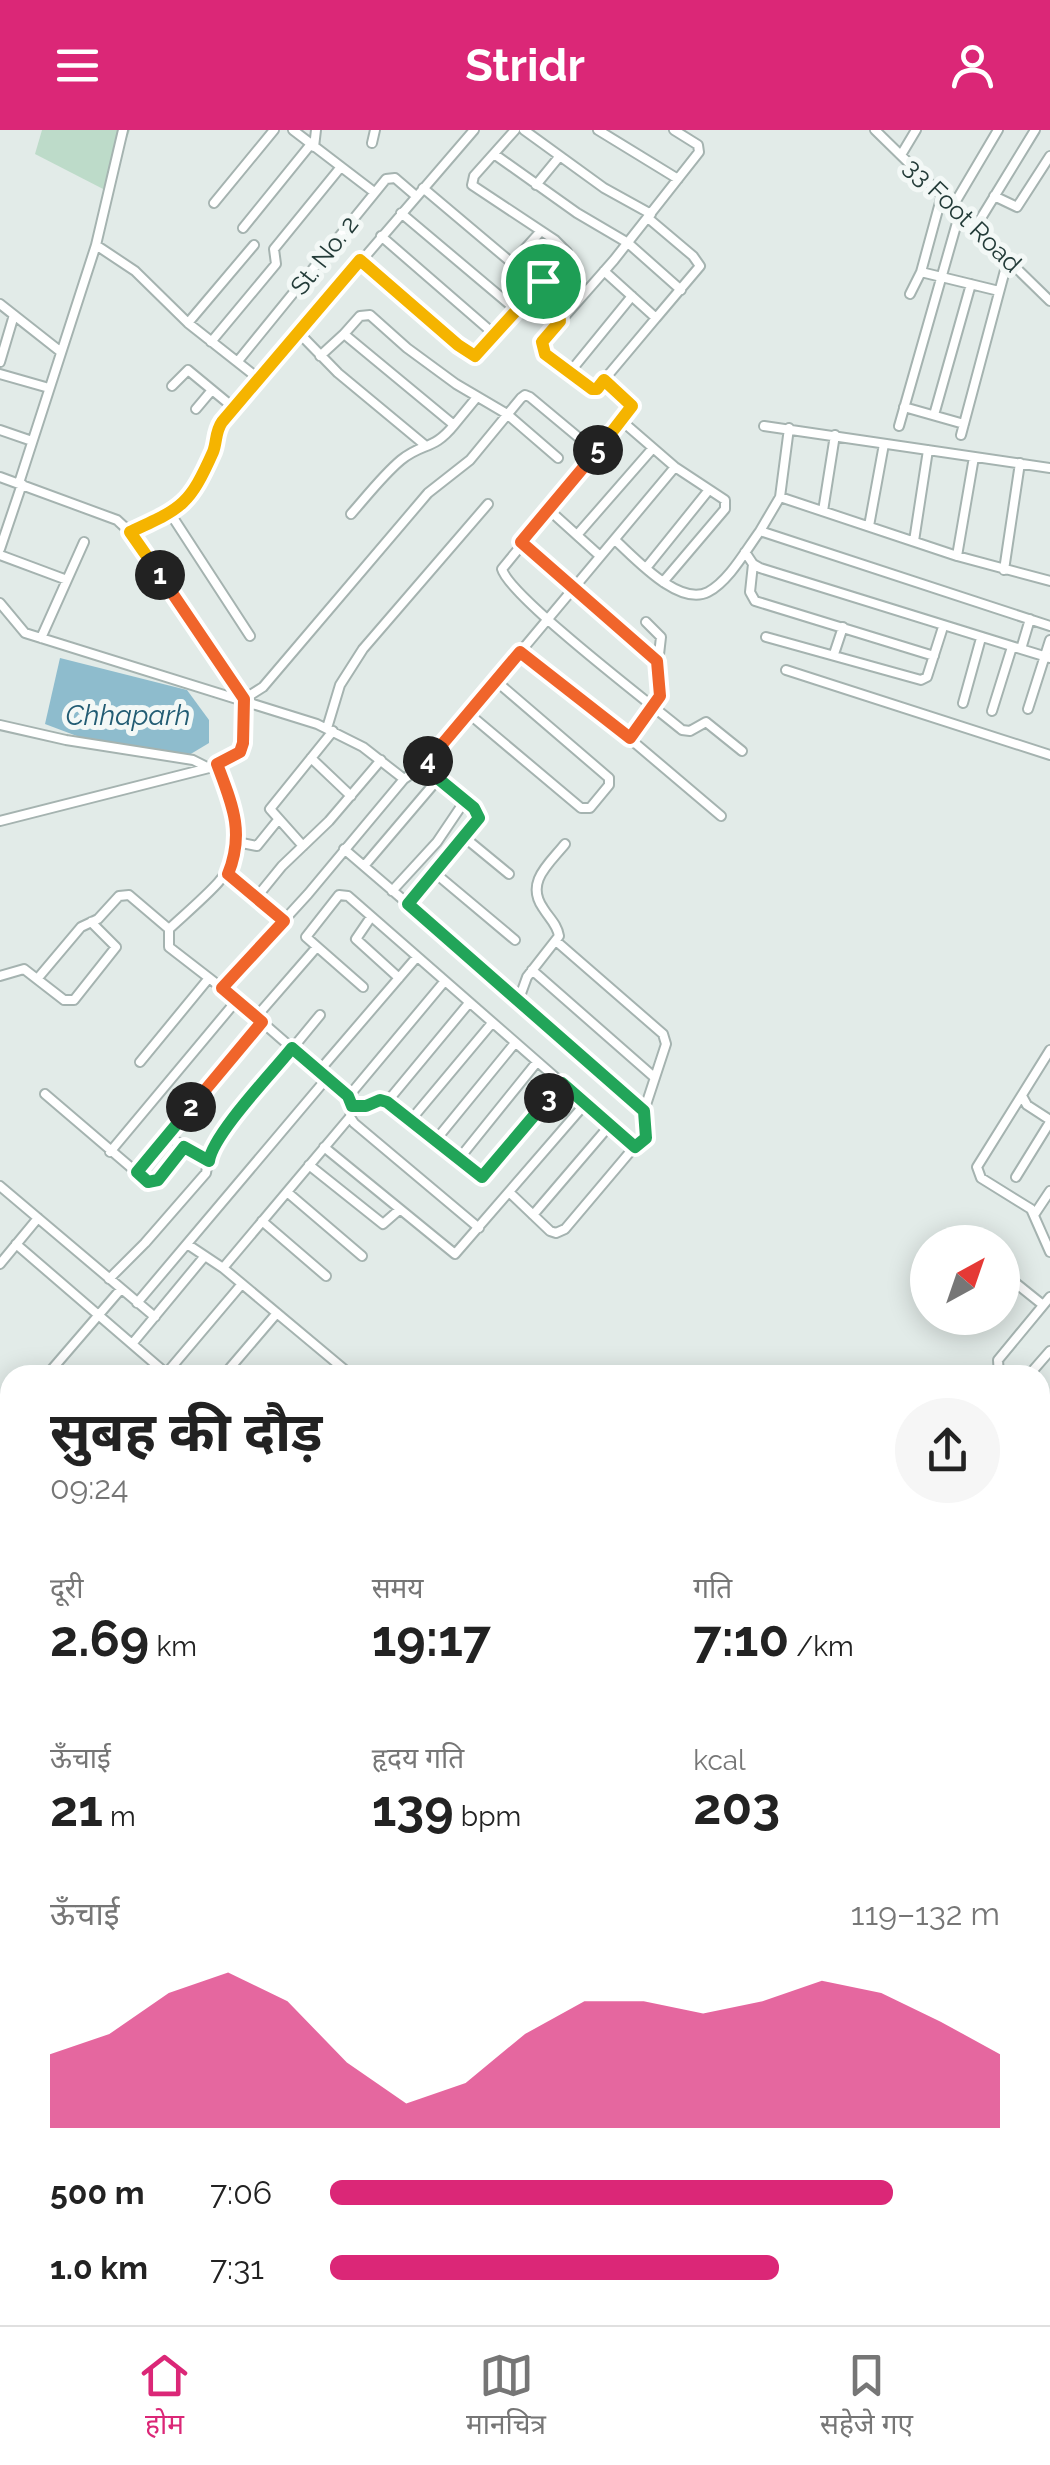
<!DOCTYPE html>
<html lang="hi">
<meta charset="utf-8">
<style>
:root{--surface:#fff;--page:#f6f6f6;--text:#222;--muted:#767676;--line:#e0e0e0;--accent:#db2777}
body{margin:0;font-family:Raleway,"Noto Sans Devanagari",sans-serif;background:var(--page);color:var(--text);height:100vh;display:flex;flex-direction:column;font-size:38px;white-space:nowrap}
*{box-sizing:border-box;margin:0}
p{font-size:32px;color:var(--muted)}
.icon{flex:none;width:55px;height:55px;fill:none;stroke:currentColor;stroke-width:2;stroke-linecap:round;stroke-linejoin:round}
.map{position:relative;flex:1;overflow:hidden}
.drawer{position:absolute;left:0px;top:1235px;width:1050px;height:960px;display:flex;flex-direction:column;background:var(--surface);border-radius:30px 30px 0 0;box-shadow:0 5px 25px #0003}
.drawer>*{flex:none}
.needle{width:65px;rotate:40deg}
.tools{position:absolute;left:910px;top:1095px;display:grid;gap:20px}
.tools a{display:grid;place-items:center;width:110px;height:110px;border-radius:50%;background:var(--surface);box-shadow:0 5px 25px #0003;font-size:50px}
.pin{position:absolute;display:grid;place-items:center;width:85px;height:85px;color:#fff;margin:-42px;border:5px solid #fff;border-radius:50%;box-shadow:0 2px 10px #0007}
.km{position:absolute;width:50px;height:50px;margin:-25px;border-radius:50%;background:#222;color:#fff;font-size:28px;line-height:50px;text-align:center}
.round{display:grid;place-items:center;flex:none;width:105px;height:105px;border-radius:52px;background:var(--page)}
.head{display:flex;align-items:center;justify-content:space-between;height:170px;padding:0 50px}
h1{font-size:55px;font-weight:700;line-height:75px}
.figures{display:grid;grid-template-columns:repeat(3,1fr);gap:15px;height:170px;padding:10px 50px}
.figures div{display:grid;align-content:center}
.figures b{font-size:50px;font-weight:700}
.figures small{font-size:28px;font-weight:400}
.figures p{font-size:28px}
.chart{height:280px;padding:20px 50px}
.chart p{display:flex;justify-content:space-between}
.chart svg{width:100%;height:180px;margin-top:10px;fill:var(--accent);opacity:.7}
ul{padding:0 50px;list-style:none;font-size:32px}
li{display:grid;grid-template-columns:160px 120px 1fr;align-items:center;height:75px}
li i{height:25px;border-radius:12px;background:var(--accent)}
header{display:flex;justify-content:space-between;align-items:center;height:130px;padding:0 50px;background:var(--accent);color:#fff;font-size:45px;font-weight:700}
.tab-bar{display:flex;justify-content:space-around;align-items:center;height:140px;border-top:2px solid var(--line);background:var(--surface);font-size:28px;color:var(--muted)}
.tab-bar a{display:grid;justify-items:center;gap:5px}
.tab-bar .on{color:var(--accent)}
.map>svg:first-child{display:block}
.green{fill:#bddbc9}
.water{fill:#8ebccd}
.lines{fill:none;stroke-linecap:round;stroke-linejoin:round}
.street-casing{stroke:#a5b3b0;stroke-width:12}
.street{stroke:#fff;stroke-width:8}
.split-1-casing{stroke:#fff;stroke-width:20}
.split-2-casing{stroke:#fff;stroke-width:20}
.split-3-casing{stroke:#fff;stroke-width:20}
.split-4-casing{stroke:#fff;stroke-width:20}
.split-5-casing{stroke:#fff;stroke-width:20}
.split-6-casing{stroke:#fff;stroke-width:20}
.split-1{stroke:#f5b400;stroke-width:12}
.split-2{stroke:#f0652b;stroke-width:12}
.split-3{stroke:#22a559;stroke-width:12}
.split-4{stroke:#22a559;stroke-width:12}
.split-5{stroke:#f0652b;stroke-width:12}
.split-6{stroke:#f5b400;stroke-width:12}
.labels{text-anchor:middle;dominant-baseline:central;stroke-width:10;stroke-linejoin:round;paint-order:stroke}
.street-label{font-size:25px;fill:#233b38;stroke:#f3f8f6}
.water-label{font-size:28px;font-style:italic;fill:#225c73;stroke:#f3f8f6}
</style>
<header><svg class="icon" aria-label="menu" viewBox="0 0 24 24"><path d="M4 6h16M4 12h16M4 18h16"/></svg>Stridr<svg class="icon" aria-label="person" viewBox="0 0 24 24"><circle cx="12" cy="8" r="4"/><path d="M4 21q1-7 8-7t8 7"/></svg></header>
<div class="map">
<svg width="1050" height="2195" viewBox="0 0 1050 2195">
<rect width="100%" height="100%" fill="#e2ebe8"/>
<!-- green -->
<path class="green" d="M42,0h88l-23,61 -72,-37z"/>
<!-- water -->
<path class="water" d="M60,528l127,32 22,30v23l-25,15 -62,-5 -77,-29z"/>
<g class="lines">
<defs>
<path id="street" d="M293,0l81,62
M524,0l80,58 47,26
M598,0l80,49
M674,0l24,15 1,7 -85,108 -72,82 3,12 47,35h5l7,-9 26,23 2,7 -130,159c7,27 150,136 180,161l8,1 16,-9 36,29
M875,0l175,171
M372,13l3,-13
M314,17l2,-17
M494,24l83,59 51,30 53,47
M901,25l15,-25
M536,55l23,-28
M423,58l89,75 29,-32
M994,66l23,11 33,-51
M214,73l60,-73
M953,76l45,-76
M401,83l114,96
M648,88l45,38 7,10 -44,52
M243,98l68,-84
M975,98l60,-98
M381,106l113,98
M96,115l27,-115
M360,130l98,85 12,9 10,-1 48,-57 34,-33 5,-11 -12,-12 -83,-55 2,-9 41,-46
M921,142l78,19
M543,151l13,15 4,25
M910,164l11,-22 21,-77
M0,174l61,48
M188,193l66,-78
M299,203l39,40 88,73
M344,204l16,-18 10,-1 37,33 49,36 51,30 51,44
M211,212l65,-78 -2,-15 66,-81
M320,226l24,-22 110,91c-21,26 -31,17 -53,35 -18,15 -34,36 -50,54
M238,231l148,-182 9,-1 21,18
M0,232l14,-47
M570,242l62,-76
M0,244l49,14
M604,250l52,-62 -52,-47
M172,256l16,-16 46,38
M904,277l60,17
M196,279l16,-19
M934,285l37,-131
M623,292l52,45 50,33v9l-62,73
M454,295l23,-28
M764,296l286,42
M899,296l61,-214
M0,300l32,11
M961,305l47,-176
M0,347l117,43 13,12 114,167 -1,44 -3,9 -31,16 -209,53
M19,353l77,-238 39,26 53,52 71,56
M780,367l177,59 93,25
M548,379l52,47
M823,381l12,-76
M170,383l80,123
M869,396l15,-82
M760,401l20,-34 9,-69
M130,402c51,-24 59,-26 83,-80 4,-10 2,-20 9,-29l252,-293
M577,405l76,-87
M615,410c20,18 64,67 93,52 21,-11 38,-42 52,-61l290,95
M914,411l14,-91
M521,412l136,119
M0,419l22,-65
M745,422l8,12 7,4 290,90
M0,425l67,25
M957,426l17,-99
M753,434l-3,28 5,9 179,55
M646,438l62,-77
M1004,440l16,-107
M0,473l25,30 292,91 46,23 41,32 19,-13 27,-30 225,-269
M766,507l155,43 6,-3 16,-50
M41,508l43,-96
M1021,519l9,-30
M520,521l109,87 92,78
M834,524l9,-27
M786,540l264,85
M244,569l19,-12 165,-194 42,-33 51,-62 4,-3 5,2 48,40
M963,573l18,-65
M1028,579l22,-69
M992,581l20,-64
M468,583l113,95h9l19,-23v-7l-113,-97
M0,595l66,15 127,20 16,8
M327,598l13,-43 23,-36 125,-145
M629,608l24,-32 9,-17 -5,-17 4,-35 -15,-15
M311,628l40,38
M464,707l45,37
M237,712l20,4 21,-26
M565,714c-16,20 -40,38 -22,64 6,10 14,16 16,28l-32,41 -8,22 7,10 118,102
M303,716l-33,-37 63,-78
M344,719l175,150
M364,736l74,-87
M435,743l80,67
M228,744l56,47
M392,761l45,-49 27,-40
M256,768l26,-32 47,-45 52,-61
M408,774l71,-86 -5,-10 -51,-42
M371,787l-15,22 43,39
M169,799c72,-66 84,-67 48,-165
M532,840l122,107
M0,846l24,-7 40,31h10l42,-53 -25,-25
M38,848l43,-51 17,-8 21,-23 10,-1 40,34v18l62,48 117,102 4,9 -2,11 4,6 125,105
M363,857l-57,-50 33,-42 9,1 287,251
M222,858l86,-94 96,-115
M256,887l60,-69
M1050,920l-73,117 4,11 50,31 19,43
M140,932l69,-84
M319,941l97,-113
M45,964l103,88 10,-2 26,-33
M1022,966l5,9 23,15
M348,967l96,-115
M387,972l82,-99
M352,976h14l14,-6 7,2 95,75 80,-94
M410,991l82,-98
M167,1006l42,25
M435,1011l80,-98
M324,1017l131,107 130,-150
M110,1022l127,-152
M458,1030l79,-98
M309,1035l74,59 16,-14
M137,1042l125,-150
M1016,1047l34,-55
M0,1056l155,131
M287,1062l75,64
M509,1062l41,39 6,2 9,-4 65,-77 17,-13 -3,-28 22,-67 -3,-10 -107,-93
M533,1085l77,-90
M1034,1085l16,-24
M262,1091l64,55
M16,1114l152,131
M187,1114l36,24 128,107
M0,1134l38,-46
M223,1138l127,-151
M1002,1142l41,33
M109,1149l36,-36 61,-70 3,-17 13,-22 98,-119
M137,1173l190,-225
M132,1214l72,-87
M47,1245l74,-86
M165,1245l76,-90
M224,1245l53,-62
M999,1245l-1,-15 52,-63
M1029,1245l21,-24
M1040,1295l10,-12
M1040,1306l10,10
M1040,1430l10,8
M1040,1484l10,-12
M1040,1493l10,8
M0,1525l10,9
M1040,1540l10,-12
M0,1553l10,-14
M0,1663l10,-2
M1040,1733l10,8
M1,1750l9,-17
M1040,2006l10,8
M0,2082l10,-6
M1040,2085l10,-11
M1040,2088l10,8
M0,2101l10,-4
M1043,2157l7,-7
M330,2185l12,10
M983,2185l10,10"/>
</defs>
<!-- street casing -->
<use href="#street" class="street-casing"/>
<!-- street -->
<use href="#street" class="street"/>
</g>
<g class="lines">
<defs>
<path id="split-1" d="M160,445l-30,-43c52,-24 59,-26 83,-80 4,-10 2,-20 9,-30l138,-162 98,85 17,11 68,-75"/>
<path id="split-2" d="M160,445l84,124 -1,44 -3,9 -23,12c15,40 28,68 11,110l56,47 -62,67 40,34 -71,85"/>
<path id="split-3" d="M191,977l-54,65 11,10 10,-2 26,-33 25,14c4,-27 64,-89 83,-113l56,48 4,10h14l14,-6 7,2 95,75 67,-79"/>
<path id="split-4" d="M428,631l-5,5 51,42 5,10 -71,86 236,207 2,27 -11,9 -73,-64 -13,15"/>
<path id="split-5" d="M428,631l92,-109 110,86 30,-42 -3,-35 -136,-119 77,-92"/>
<path id="split-6" d="M543,151l13,15 4,25 -18,21 3,12 47,35h5l7,-9 28,26 -34,44"/>
</defs>
<!-- split-1 casing -->
<use href="#split-1" class="split-1-casing"/>
<!-- split-2 casing -->
<use href="#split-2" class="split-2-casing"/>
<!-- split-3 casing -->
<use href="#split-3" class="split-3-casing"/>
<!-- split-4 casing -->
<use href="#split-4" class="split-4-casing"/>
<!-- split-5 casing -->
<use href="#split-5" class="split-5-casing"/>
<!-- split-6 casing -->
<use href="#split-6" class="split-6-casing"/>
<!-- split-1 -->
<use href="#split-1" class="split-1"/>
<!-- split-2 -->
<use href="#split-2" class="split-2"/>
<!-- split-3 -->
<use href="#split-3" class="split-3"/>
<!-- split-4 -->
<use href="#split-4" class="split-4"/>
<!-- split-5 -->
<use href="#split-5" class="split-5"/>
<!-- split-6 -->
<use href="#split-6" class="split-6"/>
</g>
<g class="labels">
<!-- street labels -->
<g class="street-label">
<text transform="translate(963 85) rotate(44)">33 Foot Road</text>
<text transform="translate(324 125) rotate(-52)">St. No. 2</text>
</g>
<!-- water labels -->
<g class="water-label">
<text x="128" y="585">Chhaparh</text>
</g>
</g>
</svg>
<div class="tools">
<a><svg class="needle" viewBox="-14 -14 28 28"><path d="M0-13l5 13h-10z" fill="#e53935"/><path d="M0 13l5-13h-10z" fill="#767676"/></svg></a>
</div>
<div class="pin" style="left:543px;top:151px;background:#1e9e55"><svg class="icon" aria-label="arrive" viewBox="0 0 24 24"><path d="M6 21V4h12l-3 4 3 4H6"/></svg></div>
<b class="km" style="left:160px;top:445px">1</b>
<b class="km" style="left:191px;top:977px">2</b>
<b class="km" style="left:549px;top:968px">3</b>
<b class="km" style="left:428px;top:631px">4</b>
<b class="km" style="left:598px;top:320px">5</b>
<section class="drawer">
<div class="head"><div><h1>सुबह की दौड़</h1><p>09:24</p></div><a class="round"><svg class="icon" aria-label="share" viewBox="0 0 24 24"><path d="M12 15V3M7 8l5-5 5 5M5 13v7h14v-7"/></svg></a></div>
<div class="figures">
<div><p>दूरी</p><b>2.69<small> km</small></b></div>
<div><p>समय</p><b>19:17</b></div>
<div><p>गति</p><b>7:10<small> /km</small></b></div>
</div>
<div class="figures">
<div><p>ऊँचाई</p><b>21<small> m</small></b></div>
<div><p>हृदय गति</p><b>139<small> bpm</small></b></div>
<div><p>kcal</p><b>203</b></div>
</div>
<div class="chart"><p><span>ऊँचाई</span>119–132 m</p>
<svg viewBox="0 0 160 44" preserveAspectRatio="none"><path d="M0 44V26L10 21L20 11L30 6L40 13L50 28L60 38L70 33L80 21L90 13L100 13L110 16L120 13L130 8L140 11L150 18L160 26V44z"/></svg>
</div>
<ul>
<li><b>500 m</b>7:06<i style="width:84%"></i></li>
<li><b>1.0 km</b>7:31<i style="width:67%"></i></li>
</ul>
</section>
</div>
<nav class="tab-bar">
<a class="on"><svg class="icon" aria-label="home" viewBox="0 0 24 24"><path d="M3 11l9-7 9 7M6 9v11h12V9"/></svg>होम</a>
<a><svg class="icon" aria-label="map" viewBox="0 0 24 24"><path d="M3 6l6-2 6 2 6-2v14l-6 2-6-2-6 2zM9 4v14M15 6v14"/></svg>मानचित्र</a>
<a><svg class="icon" aria-label="saved" viewBox="0 0 24 24"><path d="M7 4h10v16l-5-4-5 4z"/></svg>सहेजे गए</a>
</nav>
